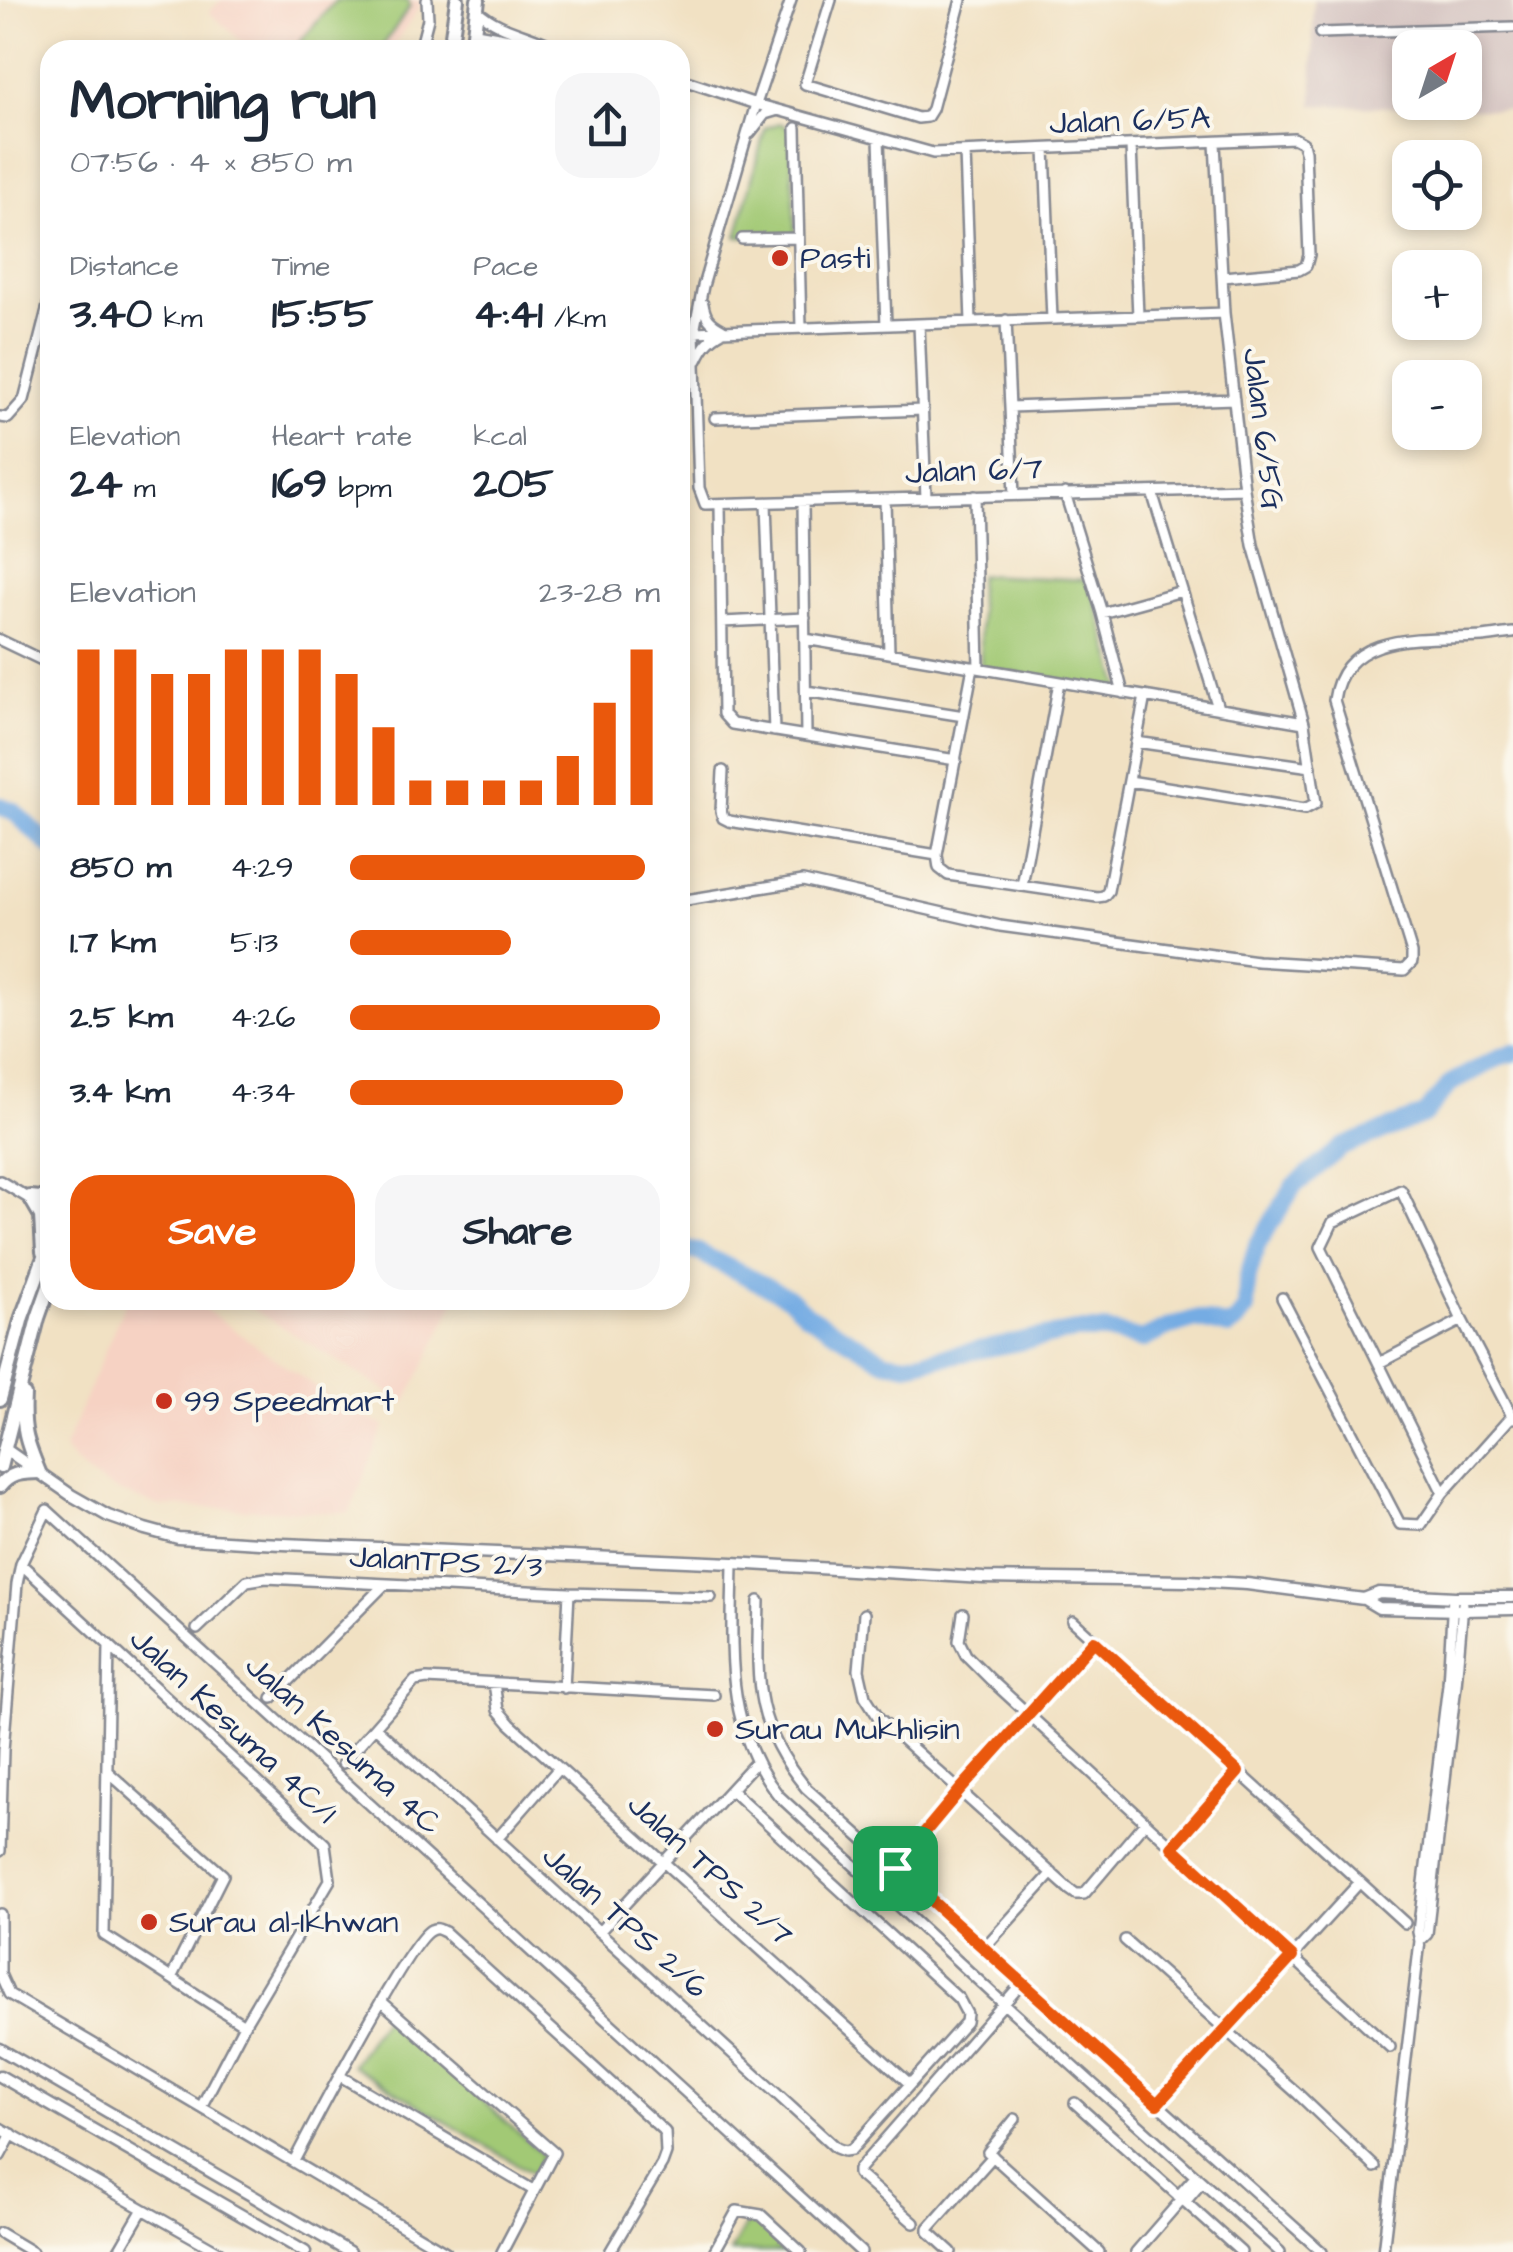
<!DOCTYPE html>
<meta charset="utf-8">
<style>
:root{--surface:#fff;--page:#f6f6f7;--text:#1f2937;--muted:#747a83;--accent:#ea580c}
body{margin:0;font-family:"Architects Daughter",sans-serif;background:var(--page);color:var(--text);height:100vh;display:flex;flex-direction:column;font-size:38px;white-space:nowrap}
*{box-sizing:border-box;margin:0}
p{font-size:32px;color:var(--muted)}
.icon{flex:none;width:55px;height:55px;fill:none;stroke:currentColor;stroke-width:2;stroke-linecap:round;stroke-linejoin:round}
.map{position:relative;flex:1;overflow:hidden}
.side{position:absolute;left:40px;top:40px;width:650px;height:1270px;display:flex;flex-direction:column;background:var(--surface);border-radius:30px;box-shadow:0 5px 15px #0003}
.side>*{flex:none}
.needle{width:65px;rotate:39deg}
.buttons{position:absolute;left:1392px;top:30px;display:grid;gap:20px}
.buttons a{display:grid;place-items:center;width:90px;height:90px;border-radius:20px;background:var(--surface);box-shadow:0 5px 15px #0003;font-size:50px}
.pin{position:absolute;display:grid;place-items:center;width:85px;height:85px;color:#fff;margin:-42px;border-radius:20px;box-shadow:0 5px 15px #0006}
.round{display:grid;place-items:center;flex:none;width:105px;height:105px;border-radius:30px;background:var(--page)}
.head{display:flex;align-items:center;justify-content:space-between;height:170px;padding:0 30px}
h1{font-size:55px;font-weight:700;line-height:75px}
.metrics{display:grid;grid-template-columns:repeat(3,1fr);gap:15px;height:170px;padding:10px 30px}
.metrics div{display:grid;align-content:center}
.metrics b{font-size:42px;font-weight:700}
.metrics small{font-size:28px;font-weight:400}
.metrics p{font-size:28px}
.chart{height:280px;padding:20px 30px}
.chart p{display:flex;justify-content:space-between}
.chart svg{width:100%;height:180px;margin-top:10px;stroke:var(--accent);stroke-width:6}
.cta{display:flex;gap:20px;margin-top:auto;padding:20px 30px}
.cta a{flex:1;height:115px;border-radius:30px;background:var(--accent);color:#fff;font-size:40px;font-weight:700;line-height:115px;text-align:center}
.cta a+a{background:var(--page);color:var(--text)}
ul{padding:0 30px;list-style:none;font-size:32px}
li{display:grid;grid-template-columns:160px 120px 1fr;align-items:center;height:75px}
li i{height:25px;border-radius:12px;background:var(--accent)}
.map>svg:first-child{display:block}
.built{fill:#f6d2c3}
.industrial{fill:#d1bfbd;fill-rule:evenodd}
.green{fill:#a2c974;stroke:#5e7c69;stroke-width:2.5}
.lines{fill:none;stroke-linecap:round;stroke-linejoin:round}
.river{stroke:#74ace3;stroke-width:18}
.minor-casing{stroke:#868890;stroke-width:14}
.tertiary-casing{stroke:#868890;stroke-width:15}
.primary-casing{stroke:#868890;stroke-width:18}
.minor{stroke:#fff;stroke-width:9}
.tertiary{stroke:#fff;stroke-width:10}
.primary{stroke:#fff;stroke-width:12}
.route-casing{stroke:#fff;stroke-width:20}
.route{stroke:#ea580c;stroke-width:12}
.poi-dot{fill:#c8321e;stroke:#fbf7ec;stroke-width:4}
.labels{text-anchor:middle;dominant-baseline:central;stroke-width:8;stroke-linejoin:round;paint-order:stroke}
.street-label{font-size:32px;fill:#1b2f5e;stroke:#fbf7ec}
.poi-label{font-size:32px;fill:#1b2f5e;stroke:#fbf7ec;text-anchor:start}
</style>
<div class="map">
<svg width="1513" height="2252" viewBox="0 0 1513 2252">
<rect width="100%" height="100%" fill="#fbf7ec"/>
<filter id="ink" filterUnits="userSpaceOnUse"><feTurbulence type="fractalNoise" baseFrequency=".01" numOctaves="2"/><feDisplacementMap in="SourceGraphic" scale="20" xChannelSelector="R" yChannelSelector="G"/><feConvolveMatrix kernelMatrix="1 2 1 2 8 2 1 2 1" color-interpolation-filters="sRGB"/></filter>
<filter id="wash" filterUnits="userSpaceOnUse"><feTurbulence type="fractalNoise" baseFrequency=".0048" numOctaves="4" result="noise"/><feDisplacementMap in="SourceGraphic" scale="40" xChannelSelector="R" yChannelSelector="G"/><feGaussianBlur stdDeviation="2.25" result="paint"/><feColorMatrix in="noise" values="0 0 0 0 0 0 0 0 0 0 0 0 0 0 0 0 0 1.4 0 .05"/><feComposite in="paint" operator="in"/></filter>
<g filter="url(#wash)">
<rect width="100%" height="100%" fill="#f1e1c3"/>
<!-- built -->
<path class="built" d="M221,0h197l3,5 -31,45h-139l-42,-38z
M126,1300h66l146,103 46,23 -35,87 -189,-7 -39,-13 -31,-17 -15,-13 -11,-14z
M238,1300h218l-50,103z"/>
<!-- industrial -->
<path class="industrial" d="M1313,0h200v110l-200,-5zM1410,48h55v54h-55z"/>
<!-- green -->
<path class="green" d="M336,0h72l2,6 -30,44h-87z
M780,123l11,6 4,107 -58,1 28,-109z
M978,575l112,5 31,110 -140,-22z
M386,2014l157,141 -10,19 -181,-109z
M747,2222l11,1 32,29h-60z"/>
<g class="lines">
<!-- river -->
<path class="river" d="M0,806l13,5 37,35
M680,1249l18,3 90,45 18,17 79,47 22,3 168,-33h31l36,9 27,-13 27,-8 33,8 7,-5 10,-13 1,-29 10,-35 37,-59 48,-39 82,-32 27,-32 51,-27 11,-3"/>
</g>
</g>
<g filter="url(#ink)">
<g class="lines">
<defs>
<path id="minor" d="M791,0l-35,104 -53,182 -9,46 5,156 6,16 539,-15
M831,0l-26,84 113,34 9,-1 5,-8 29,-109
M478,11c23,21 55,23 82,39
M476,33l61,11
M1320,33l193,-6
M420,50l8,-31 -1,-19
M680,79l76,25 177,49 361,-15 9,5 2,8 4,104 -3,11 -7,4 -76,7
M796,128l5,200
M750,133l15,-19 10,-3
M879,139l7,186
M1131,146l7,170
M1045,149l7,170
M965,152l6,170
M742,239l56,-1
M703,304c2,13 7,19 19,25
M1006,320l8,175
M919,324l7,174
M694,332l530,-19
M697,360c6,-13 12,-21 25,-28
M1010,407l224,-8
M0,417l8,1 16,-18 26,-102
M715,418l208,-8
M1152,492l66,216
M1065,493l37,120 21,80
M975,496l4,172
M885,499l4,154
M803,502l3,234
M766,503l8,228
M720,505l3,209 9,10 224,36
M1102,613l80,-22
M722,622l83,-4
M805,639l499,84
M0,640l50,24
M973,667l-36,188 2,13 9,7 149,22 7,-1 4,-5 37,-195
M806,691l158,25
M1136,742l175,25
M723,771l-2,40 2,7 6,3 208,34
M1129,781l176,28 11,-6 -12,-80 -51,-178 -9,-56 -20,-176 -9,-170
M1022,886l37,-204
M680,901l123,-20 197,45 257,35 147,9 8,-8v-9l-78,-253c10,-72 95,-60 148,-63 10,-1 21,-3 31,-4
M0,1181l50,30
M1282,1298l118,226 21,1 22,-32 69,-77
M1379,1363l83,-43
M1443,1493l-122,-246 12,-25 68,-32 61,130 51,98
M733,1563c-1,84 -10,163 46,233l225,208 276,248
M21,1564l304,280 5,36 -86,145 -43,82
M759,1601c-2,80 -7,121 47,187l516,464
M864,1614l-5,56 6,26 14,22 190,171 7,5h8l61,-72
M963,1614l-4,27 7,14 25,25 399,367
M1073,1621l332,302
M197,1629l50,-48 19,-3 303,15 142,4
M109,1645l-5,290 140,90
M494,1683l4,27 12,14 400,360
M564,1688l5,-95
M272,1698l113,-114
M375,1727l461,421 8,3 7,-1 115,-128 1,-8 -8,-15 -228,-209
M343,1763l72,-82 12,-2 287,16
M107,1771l116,104 -52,103
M497,1839l62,-71
M1172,1847l66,-75
M0,1851l3,-101 14,-166 4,-20 26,-54 814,742
M895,1868l58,-70 141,-157
M0,1914v60l9,20 437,258
M599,1932l157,-170
M1125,1940l173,154 77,73
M1420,1941l7,-7 29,-249 7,-81
M984,1948l68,-75
M382,2002l172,151 -52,99
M340,2076l193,114
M1075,2103l166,149
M1157,2104l203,-222
M1015,2119l-27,33 111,100
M0,2128l219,124
M0,2156l12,-22
M294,2161c17,-32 116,-223 137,-231 6,-3 9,0 14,2l220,200 1,21 -4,11 -52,88
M1178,2196l18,-20
M1185,2202l17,-20
M914,2223l-56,-49v-4l164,-187
M0,2233l32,19
M118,2252l25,-43
M714,2252l23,-41 24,4 40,37
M951,2252l-22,-20v-4l64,-72
M1136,2252l46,-53
M1383,2252l37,-311 -2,-9 30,-248 5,-87"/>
<path id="tertiary" d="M5,1449l66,46 37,21 37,13 33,9 81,5 474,20 250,15 205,3 59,3 117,15 15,9 83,2 51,-1
M1364,1599l15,-6 76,4h58
M0,2049l349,203
M0,2076l305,176"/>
<path id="primary" d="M450,50l7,-50
M472,50l6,-50
M30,1197l11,19 2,36
M30,1197l20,2
M0,1399l22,-82 28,-76
M0,1467l38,-149 12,-34
M0,1486c11,-14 22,-13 39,-14 -13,-31 -17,-43 -15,-77"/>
</defs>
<!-- minor casing -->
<use href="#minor" class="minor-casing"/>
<!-- tertiary casing -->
<use href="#tertiary" class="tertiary-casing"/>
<!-- primary casing -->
<use href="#primary" class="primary-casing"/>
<!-- minor -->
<use href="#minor" class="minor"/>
<!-- tertiary -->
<use href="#tertiary" class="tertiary"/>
<!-- primary -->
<use href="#primary" class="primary"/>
</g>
</g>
<g class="lines" filter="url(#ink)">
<defs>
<path id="route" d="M1094,1641l144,131 -66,75 120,110 -135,147 -262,-236 65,-78z"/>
</defs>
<!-- route casing -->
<use href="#route" class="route-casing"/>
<!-- route -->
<use href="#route" class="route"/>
</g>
<!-- markers -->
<g class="poi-dot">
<circle cx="780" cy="258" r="10"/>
<circle cx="164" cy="1401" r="10"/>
<circle cx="715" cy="1729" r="10"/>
<circle cx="149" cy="1922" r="10"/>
</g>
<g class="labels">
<!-- street labels -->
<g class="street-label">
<text transform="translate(1130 121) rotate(-2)">Jalan 6/5A</text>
<text transform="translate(1263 429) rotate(83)">Jalan 6/5G</text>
<text transform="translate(974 471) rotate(-2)">Jalan 6/7</text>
<text transform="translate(446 1562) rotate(3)">JalanTPS 2/3</text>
<text transform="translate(233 1726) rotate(43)">Jalan Kesuma 4C/1</text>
<text transform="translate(343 1745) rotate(42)">Jalan Kesuma 4C</text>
<text transform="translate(710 1870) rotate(42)">Jalan TPS 2/7</text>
<text transform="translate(625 1922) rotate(42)">Jalan TPS 2/6</text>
</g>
<!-- poi labels -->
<g class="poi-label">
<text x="800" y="258">Pasti</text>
<text x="184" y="1401">99 Speedmart</text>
<text x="735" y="1729">Surau Mukhlisin</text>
<text x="169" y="1922">Surau al-Ikhwan</text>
</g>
</g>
</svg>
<div class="buttons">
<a><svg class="needle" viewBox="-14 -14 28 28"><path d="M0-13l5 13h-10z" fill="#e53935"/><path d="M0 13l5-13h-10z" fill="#747a83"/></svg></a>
<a><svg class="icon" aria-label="locate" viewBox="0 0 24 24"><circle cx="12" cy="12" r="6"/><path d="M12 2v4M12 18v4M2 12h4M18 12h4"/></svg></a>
<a>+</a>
<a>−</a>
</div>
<div class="pin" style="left:895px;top:1868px;background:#1e9e55"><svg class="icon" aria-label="arrive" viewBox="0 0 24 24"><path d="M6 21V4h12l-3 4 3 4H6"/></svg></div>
<section class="side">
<div class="head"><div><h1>Morning run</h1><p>07:56 · 4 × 850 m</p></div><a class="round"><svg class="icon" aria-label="share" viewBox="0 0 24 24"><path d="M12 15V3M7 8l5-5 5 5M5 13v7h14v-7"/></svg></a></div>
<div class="metrics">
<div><p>Distance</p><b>3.40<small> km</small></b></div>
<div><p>Time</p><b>15:55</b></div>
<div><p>Pace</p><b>4:41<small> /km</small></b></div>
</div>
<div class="metrics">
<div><p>Elevation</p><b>24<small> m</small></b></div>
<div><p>Heart rate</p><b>169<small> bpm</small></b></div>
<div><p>kcal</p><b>205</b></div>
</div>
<div class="chart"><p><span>Elevation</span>23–28 m</p>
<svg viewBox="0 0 160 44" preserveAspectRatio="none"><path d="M5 44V6M15 44V6M25 44V12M35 44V12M45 44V6M55 44V6M65 44V6M75 44V12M85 44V25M95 44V38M105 44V38M115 44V38M125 44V38M135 44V32M145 44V19M155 44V6"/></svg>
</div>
<ul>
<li><b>850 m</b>4:29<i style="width:95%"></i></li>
<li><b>1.7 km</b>5:13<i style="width:52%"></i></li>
<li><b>2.5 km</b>4:26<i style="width:100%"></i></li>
<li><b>3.4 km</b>4:34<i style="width:88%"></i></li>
</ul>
<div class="cta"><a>Save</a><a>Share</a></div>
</section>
</div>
